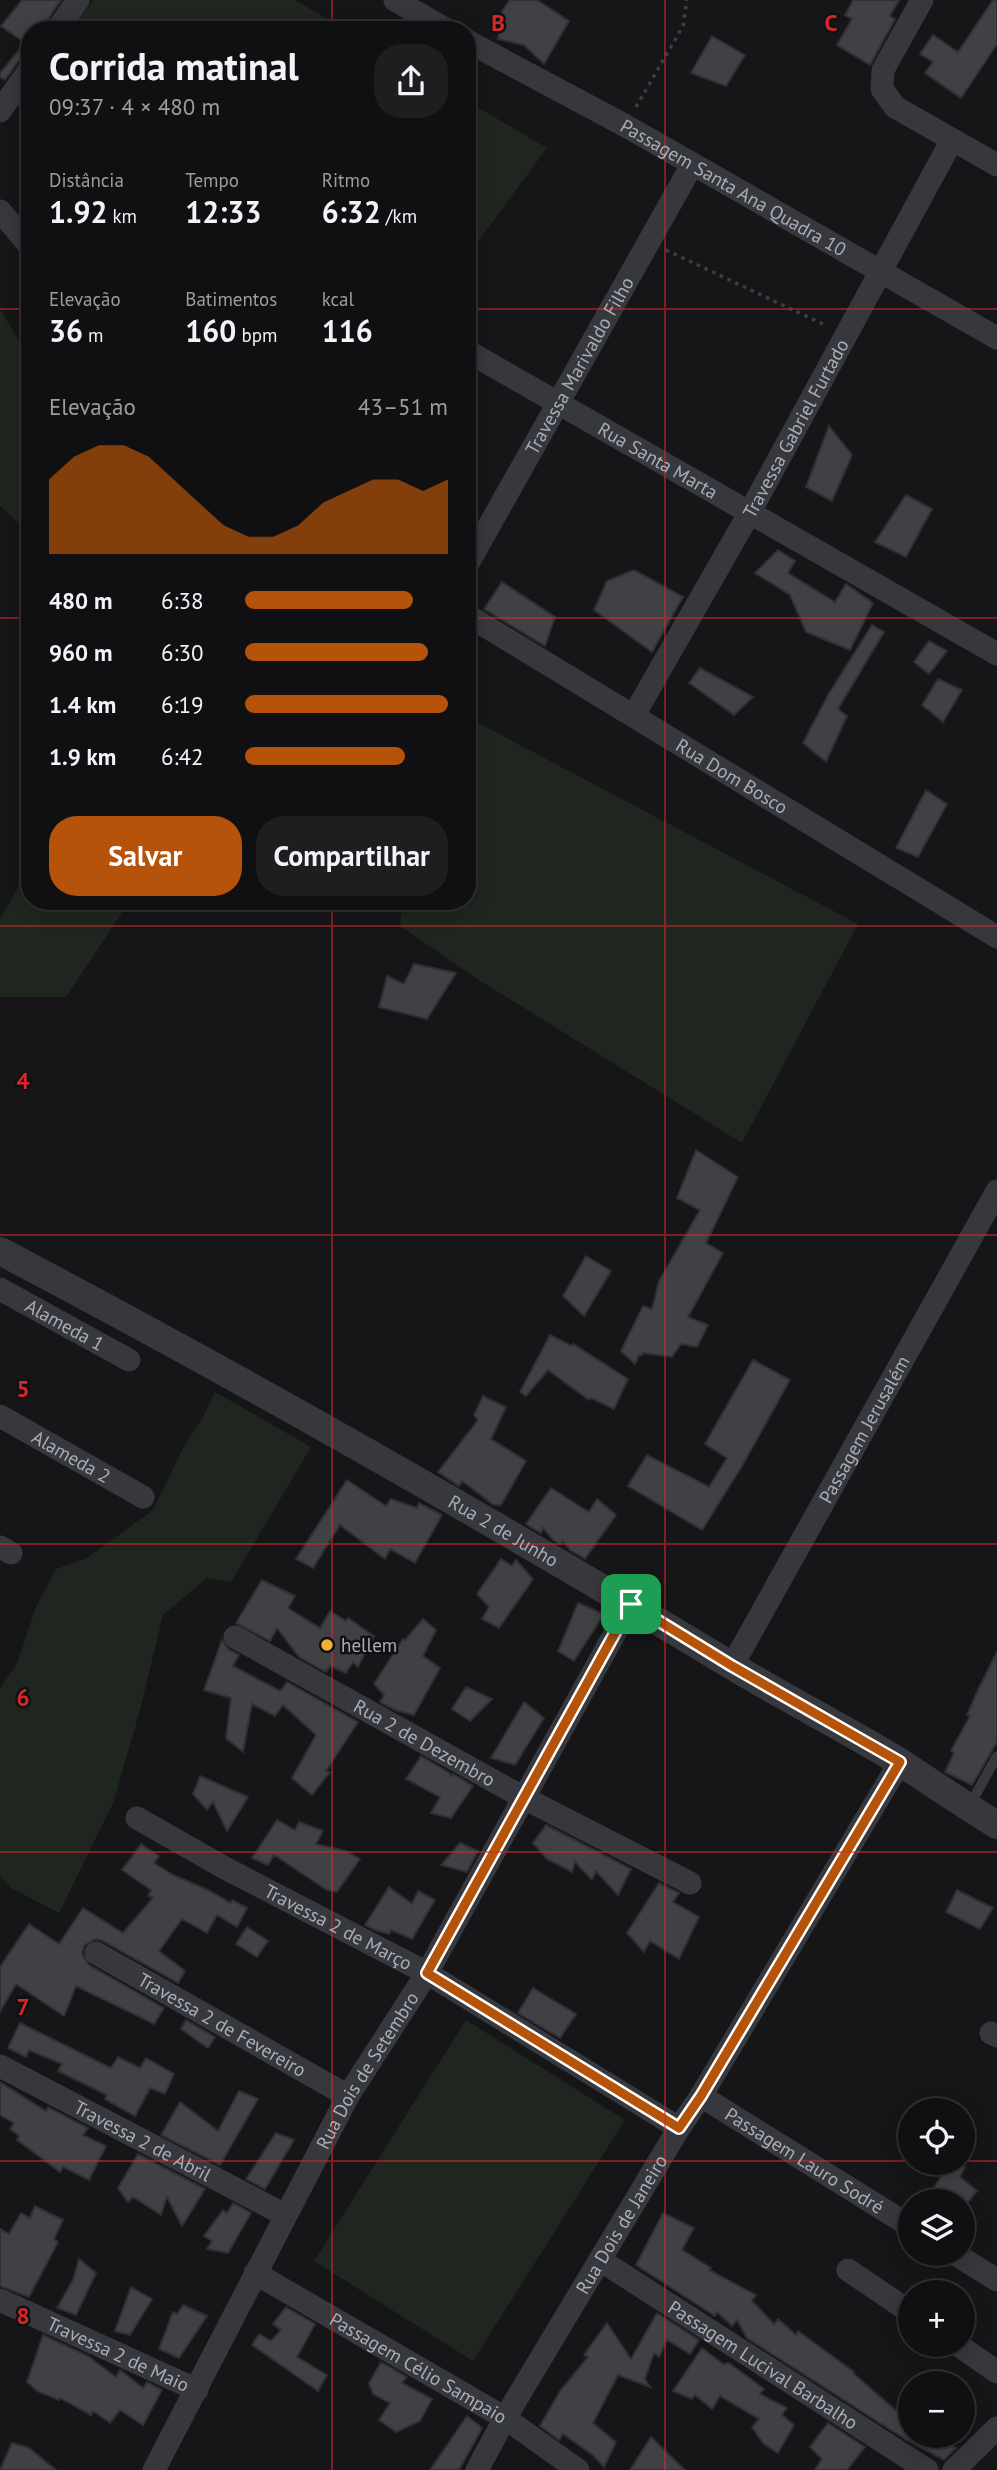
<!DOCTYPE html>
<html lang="pt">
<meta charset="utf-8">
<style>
:root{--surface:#101012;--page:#1e1e20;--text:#f1f3f6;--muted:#9c9d9f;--line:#303032;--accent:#b45309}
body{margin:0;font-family:"PT Sans",sans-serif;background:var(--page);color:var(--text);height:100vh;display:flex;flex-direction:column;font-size:26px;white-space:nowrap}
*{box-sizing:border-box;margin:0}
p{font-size:23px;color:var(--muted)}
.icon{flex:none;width:38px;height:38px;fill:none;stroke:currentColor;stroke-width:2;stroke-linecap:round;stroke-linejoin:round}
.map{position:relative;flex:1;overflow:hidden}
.side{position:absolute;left:21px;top:21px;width:455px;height:889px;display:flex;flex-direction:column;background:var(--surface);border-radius:28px;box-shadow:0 4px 18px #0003,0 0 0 2px var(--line)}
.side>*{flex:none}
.fabs{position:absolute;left:898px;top:2098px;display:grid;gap:14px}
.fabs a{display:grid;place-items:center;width:77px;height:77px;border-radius:50%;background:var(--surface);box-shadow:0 4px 18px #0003,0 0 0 2px var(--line);font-size:35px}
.pin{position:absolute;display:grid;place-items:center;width:60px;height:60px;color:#fff;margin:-30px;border-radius:14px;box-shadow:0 4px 10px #0006}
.round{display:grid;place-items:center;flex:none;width:74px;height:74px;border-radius:28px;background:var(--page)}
.summary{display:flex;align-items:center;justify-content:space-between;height:119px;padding:0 28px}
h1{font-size:38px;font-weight:700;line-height:52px}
.figures{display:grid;grid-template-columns:repeat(3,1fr);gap:10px;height:119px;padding:7px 28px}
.figures div{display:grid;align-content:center}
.figures b{font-size:30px;font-weight:700}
.figures small{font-size:19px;font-weight:400}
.figures p{font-size:19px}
.chart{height:196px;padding:14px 28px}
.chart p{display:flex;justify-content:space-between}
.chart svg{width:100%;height:126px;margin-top:7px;fill:var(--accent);opacity:.7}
.cta{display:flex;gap:14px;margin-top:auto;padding:14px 28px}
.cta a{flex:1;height:80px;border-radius:28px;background:var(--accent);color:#fff;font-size:28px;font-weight:700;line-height:80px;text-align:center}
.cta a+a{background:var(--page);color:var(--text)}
ul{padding:0 28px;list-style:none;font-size:23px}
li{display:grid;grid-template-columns:112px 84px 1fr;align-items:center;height:52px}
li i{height:18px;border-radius:9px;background:var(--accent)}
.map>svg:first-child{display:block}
.green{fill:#1e261f}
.building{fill:#404145;stroke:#303034;stroke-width:2}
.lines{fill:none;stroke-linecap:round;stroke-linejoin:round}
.path{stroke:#3d3f44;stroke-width:3.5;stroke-dasharray:3.5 5;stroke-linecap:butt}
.service{stroke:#37383d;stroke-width:10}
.minor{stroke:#37383d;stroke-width:23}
.tertiary{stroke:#37383d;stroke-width:28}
.route-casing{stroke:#fff;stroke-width:14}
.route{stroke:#b45309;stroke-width:9}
.grid{fill:none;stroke:#d62828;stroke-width:2;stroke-opacity:0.55}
.poi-dot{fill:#f2b134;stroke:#111113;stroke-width:2.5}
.labels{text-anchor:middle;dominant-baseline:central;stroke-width:5;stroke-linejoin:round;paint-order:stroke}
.street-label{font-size:19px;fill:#a8adb8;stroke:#111113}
.poi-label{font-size:19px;fill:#a8adb8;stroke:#111113;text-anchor:start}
.grid-label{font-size:23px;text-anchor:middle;font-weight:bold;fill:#d62828;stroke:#111113;stroke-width:5;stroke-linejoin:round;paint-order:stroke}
</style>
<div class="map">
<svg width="997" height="2470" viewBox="0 0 997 2470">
<rect width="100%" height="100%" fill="#161618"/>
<!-- green -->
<path class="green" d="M93,0h202l51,30h-275z
M467,101l80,47 -80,108z
M0,309l30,50v174l-30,-27z
M467,717l391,207 -116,219 -263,-163 -79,-54 2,-25h65z
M30,867v34h100l-64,96h-66v-78z
M215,1392l96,55 -80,135 -24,-4 -44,37 -24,99 -26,89 -54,110 -48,-25 -11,-12v-188l17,-24 19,-57 20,-38 31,-11 66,-48 31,-64 18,-27z
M466,2020l159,100 -152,241 -159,-100z"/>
<!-- building -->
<path class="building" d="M22,0h39l-15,22 -3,8h-13v25l-11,5 -14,20 -5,-3v-4l25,-30 -24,-17z
M510,0h27l32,21 -25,43 -20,-19 -26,-6 4,-28z
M853,0h46l-9,16 5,3 -25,46 -33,-20 15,-26 -7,-4z
M993,0h4v44l-36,54 -36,-25 8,-11 -13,-8 13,-19 25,17z
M712,36l33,19 -19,31 -35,-13z
M829,426l23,29 -20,46 -26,-14z
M906,495l26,14 -26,48 -31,-15z
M778,550l17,11 -7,12 47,29 11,-18 27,19 -23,47 -44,-18 -16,-37 -35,-22z
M634,570l49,27 -31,55 -58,-42 13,-29z
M502,582l53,35 -10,29 -61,-37z
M872,625l12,7 -46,77 9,7 -21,46 -23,-19 25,-48z
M929,641l18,10 -18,23 -15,-12z
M700,668l53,29 -19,18 -45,-32z
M938,679l24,11 -19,32 -21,-17z
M926,790l21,14 -29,53 -22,-9z
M414,964l42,9 -29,46 -48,-12 8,-31 17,8z
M696,1150l42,27 -32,66 17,10 -35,64 20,8 -11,22 -16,-3 -9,13 -29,-4 -2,3 -2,-1 -4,9 -14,-13 22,-45 9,3 7,-28 41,-71 -23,-12z
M586,1256l25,15 -27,45 -21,-20z
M550,1335l22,11 1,-2 55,35 -14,30 -23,-11 -2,2 -41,-30 -22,26 -6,-4z
M753,1360l37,20 -48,86 -40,64 -74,-44 19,-31 62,32 18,-29 -22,-14z
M483,1396l23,11 -15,32 35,22 -25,44h-7l-32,-24 -3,5 -21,-14 40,-52 -4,-5z
M347,1480l39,26 5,-7 26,9 2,-5 23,12 -27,48 -25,-14 -5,10 -45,-34 -27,43 -17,-9z
M551,1488l38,24 8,-13 19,16 -31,44 -15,-9 -7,-9 -3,3 -7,-4 -10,-12 -2,5 -15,-9z
M501,1559l11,7 4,-6 17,19 -34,49 -17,-9 7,-12 -12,-13z
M262,1580l33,16 -7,12 32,20 10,-17 16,10 2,-3 26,18 -16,31 -5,-5 -7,11 -16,-7 -4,6 -27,-15 -22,-29 -7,13 -34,-18z
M578,1603l26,11 -30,47 -16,-10z
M423,1619l13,11 -13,26 17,12 -26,47 -19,-5 -15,-8 4,-7 -10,-11 29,-45 2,1z
M222,1640l6,9 11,6 -6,11 47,25 7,-9 71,40 -32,49 4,1 -18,23 -20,-17 24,-43 -33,-30 -8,11 -23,-12 -9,48 -17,-14 5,-40 -27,-8z
M997,1652v90l-25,43 -27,-13 9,-19 -3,-2 19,-35 -3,-1 9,-21z
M466,1687l26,12 -22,22 -18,-12z
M524,1702l20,16 -29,47 -24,-7z
M421,1756l27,16 4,4 1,-2 20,12 -22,32 -20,-5 9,-16 -34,-18z
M200,1776l48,21 -21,34 -14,-29 -6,8 -14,-16z
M277,1820l18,10 4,-8 24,9 -7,13 30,7 14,8 -23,33 -10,-2 -53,-35 -6,10 -16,-7z
M546,1825l85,44 -13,26 -22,-24 -4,9 -17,-18 -3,10 -25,-13 -14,-16z
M460,1843l18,8 -11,21 -26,-7z
M141,1844l18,12 -5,7 19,12 35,15 23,13 1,-3 15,8 -10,19 -20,-12 -10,18 -25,-14 -23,32 26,20 -7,12 -75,-42 -8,-2 -11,7 -2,8 7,11 75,43 -10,16 -78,-38 -12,30 -48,-32 -16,28v-45l29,-43 30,20 24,-36 40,25 30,-35 -5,-2 3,-6 -29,-20z
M659,1883l20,10 -6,9 26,15 -20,42 -29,-18 -6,11 -17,-19z
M389,1887l23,17 6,-13 17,9 -23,39 -21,-9 -2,4 -14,-4 -10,-5z
M957,1890l36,18 -13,21 -34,-17z
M247,1927l21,14 -11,16 -21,-13z
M533,1988l43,26 -16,24 -42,-25z
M186,2020l29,17 -7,11 -27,-19z
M20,2023l91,45 7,-11 22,11 6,-10 28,16 -9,20 -15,-6 -15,28 -30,-17 2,-4 -49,-24 4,-7 -33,-14 -3,7 -18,-9z
M0,2082l46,29 2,-4 40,21 -5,7 23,11 -17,34 -26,-13 -3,5 -43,-32 2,-4 -9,-7 4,-6 -14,-8z
M239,2091l19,8 -38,66 -59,-30 19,-33 38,29z
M276,2133l18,7 -29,49 -19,-10z
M138,2154l67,35 -23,37 -15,-29 -6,18 -28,-18 -5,5 -10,-14z
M950,2163l15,4 -5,10 17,14 -9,11h-26l-11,-10z
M233,2203l18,10 -23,40 -21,-4 5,-8 -8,-5 19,-26 4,3z
M35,2206l28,14 -9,19 4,3 -29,55 -29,-11v-57l9,5 12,-21 9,5z
M663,2213l31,15 -12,22 29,18 -2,2 47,25 -4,6 22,23 4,-5 18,16 2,-4 56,41v2l45,39 3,-4 8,9v15l-3,3h29l20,12 -12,12 -39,-21 -158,-101 -10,-18 -5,6 -15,-14 -2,4 -79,-51z
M79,2259l17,14 -20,42 -19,-7 16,-28z
M131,2287l21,12 -22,36 -15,-4z
M183,2305l24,11 -28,42 -20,-9 14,-37 4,2z
M286,2307l29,17 -18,33 30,18 -9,16 -66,-46 7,-11 12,7 10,-11 -8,-6z
M657,2313l42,27 -9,14 -23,-14 -8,17 -5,-4 -9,26 5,8 -32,-12 -25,48 23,19 -12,25 -10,-11 -31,-22 -4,6 -19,-14 20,-35 28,-34 -4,-2 23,-32 24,36z
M43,2335l45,21 28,21 4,-7 23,18 4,-6 15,8 -19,35 -23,-15 -10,13 -17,-12 -2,4 -31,-17 -1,2 -22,-9 -10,-9z
M702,2348l21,16 6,-1 35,26 -4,5 27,14 -5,7 12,10 -16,28 -15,-10 -11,-16 7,-8 -39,-23 -8,13 -17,-14 -3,4 -19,-8z
M381,2362l26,15 -5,6 30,16 -12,22 -24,11 -17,-12 11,-17 -17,-9 -4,-11z
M467,2416l15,12 -23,42h-29z
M828,2423l37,24 -18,23h-32l7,-11 -12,-12z
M651,2437l34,33h-55z
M12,2443l17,5 27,22h-56z"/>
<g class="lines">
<!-- path -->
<path class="path" d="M636,107l47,-81 4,-26
M666,250l161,76"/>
<!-- service -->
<path class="service" d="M970,1805l27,-49"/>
<!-- minor -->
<g class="minor">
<path d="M395,0l52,30"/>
<path d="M922,0l-39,70 -1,19 13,18 102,58"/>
<path d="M57,30l21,-30"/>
<path id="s1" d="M467,41l159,85 371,212"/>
<path d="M0,111l30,-42"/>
<path d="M0,211l30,35"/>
<path id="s2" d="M467,351l530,303"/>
<path id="s3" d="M467,565l225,-400"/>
<path id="s4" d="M467,615l530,322"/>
<path id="s5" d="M634,715l116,-203 202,-372"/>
<path id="s6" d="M0,1289l129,71"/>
<path id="s7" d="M0,1416l143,81"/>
<path d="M0,1547l11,6"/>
<path id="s8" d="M235,1637l289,161 166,85"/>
<path id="s9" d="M732,1666l265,-475"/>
<path id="s10" d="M137,1818l86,49 204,106 252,155"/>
<path id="s11" d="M96,1953l252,143"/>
<path d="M991,2033l6,3"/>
<path id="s12" d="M0,2066l285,149"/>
<path id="s13" d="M701,2096l209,130"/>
<path d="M955,2254l42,26"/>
<path id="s14" d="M600,2260l327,210"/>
<path d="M848,2270l62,42"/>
<path id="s15" d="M255,2273l250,145 73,52"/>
<path id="s16" d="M0,2300l197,90"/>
<path d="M958,2345l39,27"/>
<path id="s17" d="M154,2470l194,-374 79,-123 204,-369"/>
<path id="s18" d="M477,2470l28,-52 174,-290 22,-32 199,-334"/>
<path d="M954,2470l43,-42"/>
</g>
<!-- tertiary -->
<path class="tertiary" id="s19" d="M0,1251c247,130 490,269 729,413 56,34 115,64 171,98 32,21 64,43 97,63"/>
</g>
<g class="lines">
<defs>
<path id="route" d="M631,1604l101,62 168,96 -199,334 -22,32 -252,-155z"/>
</defs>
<!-- route casing -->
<use href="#route" class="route-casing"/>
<!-- route -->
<use href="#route" class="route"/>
</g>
<!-- grid -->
<path class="grid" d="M332,0v30M665,0v2470M0,309h30M467,309h530M0,618h30M467,618h530M332,901v1569M0,926h997M0,1235h997M0,1544h997M0,1852h997M0,2161h910M962,2161h35"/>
<!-- markers -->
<circle class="poi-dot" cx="327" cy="1645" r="7"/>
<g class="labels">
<!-- street labels -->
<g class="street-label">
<text stroke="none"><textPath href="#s1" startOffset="304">Passagem Santa Ana Quadra 10</textPath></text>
<text stroke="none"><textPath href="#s3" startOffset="229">Travessa Marivaldo Filho</textPath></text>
<text stroke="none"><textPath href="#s5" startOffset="329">Travessa Gabriel Furtado</textPath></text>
<text stroke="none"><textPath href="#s2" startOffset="220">Rua Santa Marta</textPath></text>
<text stroke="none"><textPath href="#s4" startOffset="310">Rua Dom Bosco</textPath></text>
<text stroke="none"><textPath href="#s6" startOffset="74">Alameda 1</textPath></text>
<text stroke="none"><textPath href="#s9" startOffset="271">Passagem Jerusalém</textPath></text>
<text stroke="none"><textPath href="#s7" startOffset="82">Alameda 2</textPath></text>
<text stroke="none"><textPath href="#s19" startOffset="576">Rua 2 de Junho</textPath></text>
<text stroke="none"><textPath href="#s8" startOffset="217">Rua 2 de Dezembro</textPath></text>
<text stroke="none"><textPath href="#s10" startOffset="229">Travessa 2 de Março</textPath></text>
<text stroke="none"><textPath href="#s11" startOffset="145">Travessa 2 de Fevereiro</textPath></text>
<text stroke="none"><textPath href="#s17" startOffset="453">Rua Dois de Setembro</textPath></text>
<text stroke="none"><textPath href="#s12" startOffset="161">Travessa 2 de Abril</textPath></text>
<text stroke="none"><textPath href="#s13" startOffset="122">Passagem Lauro Sodré</textPath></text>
<text stroke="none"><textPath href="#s18" startOffset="285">Rua Dois de Janeiro</textPath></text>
<text stroke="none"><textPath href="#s16" startOffset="130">Travessa 2 de Maio</textPath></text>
<text stroke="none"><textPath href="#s14" startOffset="194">Passagem Lucival Barbalho</textPath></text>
<text stroke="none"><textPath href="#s15" startOffset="189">Passagem Célio Sampaio</textPath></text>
</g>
<!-- poi labels -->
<g class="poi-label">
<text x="341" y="1645">hellem</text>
</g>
</g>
<g class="grid-label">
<text x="498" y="31">B</text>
<text x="831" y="31">C</text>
<text x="23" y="1089">4</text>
<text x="23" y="1397">5</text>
<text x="23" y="1706">6</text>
<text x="23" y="2015">7</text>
<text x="23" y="2324">8</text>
</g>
</svg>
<div class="fabs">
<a><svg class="icon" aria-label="locate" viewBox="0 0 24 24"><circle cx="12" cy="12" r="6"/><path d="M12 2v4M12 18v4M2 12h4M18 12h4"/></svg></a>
<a><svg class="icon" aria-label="layers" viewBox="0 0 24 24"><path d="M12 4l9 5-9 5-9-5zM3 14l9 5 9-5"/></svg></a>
<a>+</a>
<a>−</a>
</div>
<div class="pin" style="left:631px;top:1604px;background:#1e9e55"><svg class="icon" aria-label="arrive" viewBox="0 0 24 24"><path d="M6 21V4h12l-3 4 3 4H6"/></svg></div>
<section class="side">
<div class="summary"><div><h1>Corrida matinal</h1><p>09:37 · 4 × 480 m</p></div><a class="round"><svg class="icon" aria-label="share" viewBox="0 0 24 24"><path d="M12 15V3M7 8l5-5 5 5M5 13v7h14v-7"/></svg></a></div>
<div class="figures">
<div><p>Distância</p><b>1.92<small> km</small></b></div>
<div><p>Tempo</p><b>12:33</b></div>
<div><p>Ritmo</p><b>6:32<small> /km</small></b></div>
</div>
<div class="figures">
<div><p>Elevação</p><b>36<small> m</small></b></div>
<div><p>Batimentos</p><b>160<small> bpm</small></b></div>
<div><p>kcal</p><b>116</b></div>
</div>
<div class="chart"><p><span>Elevação</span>43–51 m</p>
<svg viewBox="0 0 160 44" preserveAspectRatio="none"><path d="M0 44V18L10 10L20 6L30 6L40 10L50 18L60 26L70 34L80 38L90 38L100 34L110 26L120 22L130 18L140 18L150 22L160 18V44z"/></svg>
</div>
<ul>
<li><b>480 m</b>6:38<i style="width:83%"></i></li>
<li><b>960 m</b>6:30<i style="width:90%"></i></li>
<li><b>1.4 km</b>6:19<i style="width:100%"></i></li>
<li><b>1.9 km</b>6:42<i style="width:79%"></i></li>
</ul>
<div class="cta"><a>Salvar</a><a>Compartilhar</a></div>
</section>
</div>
